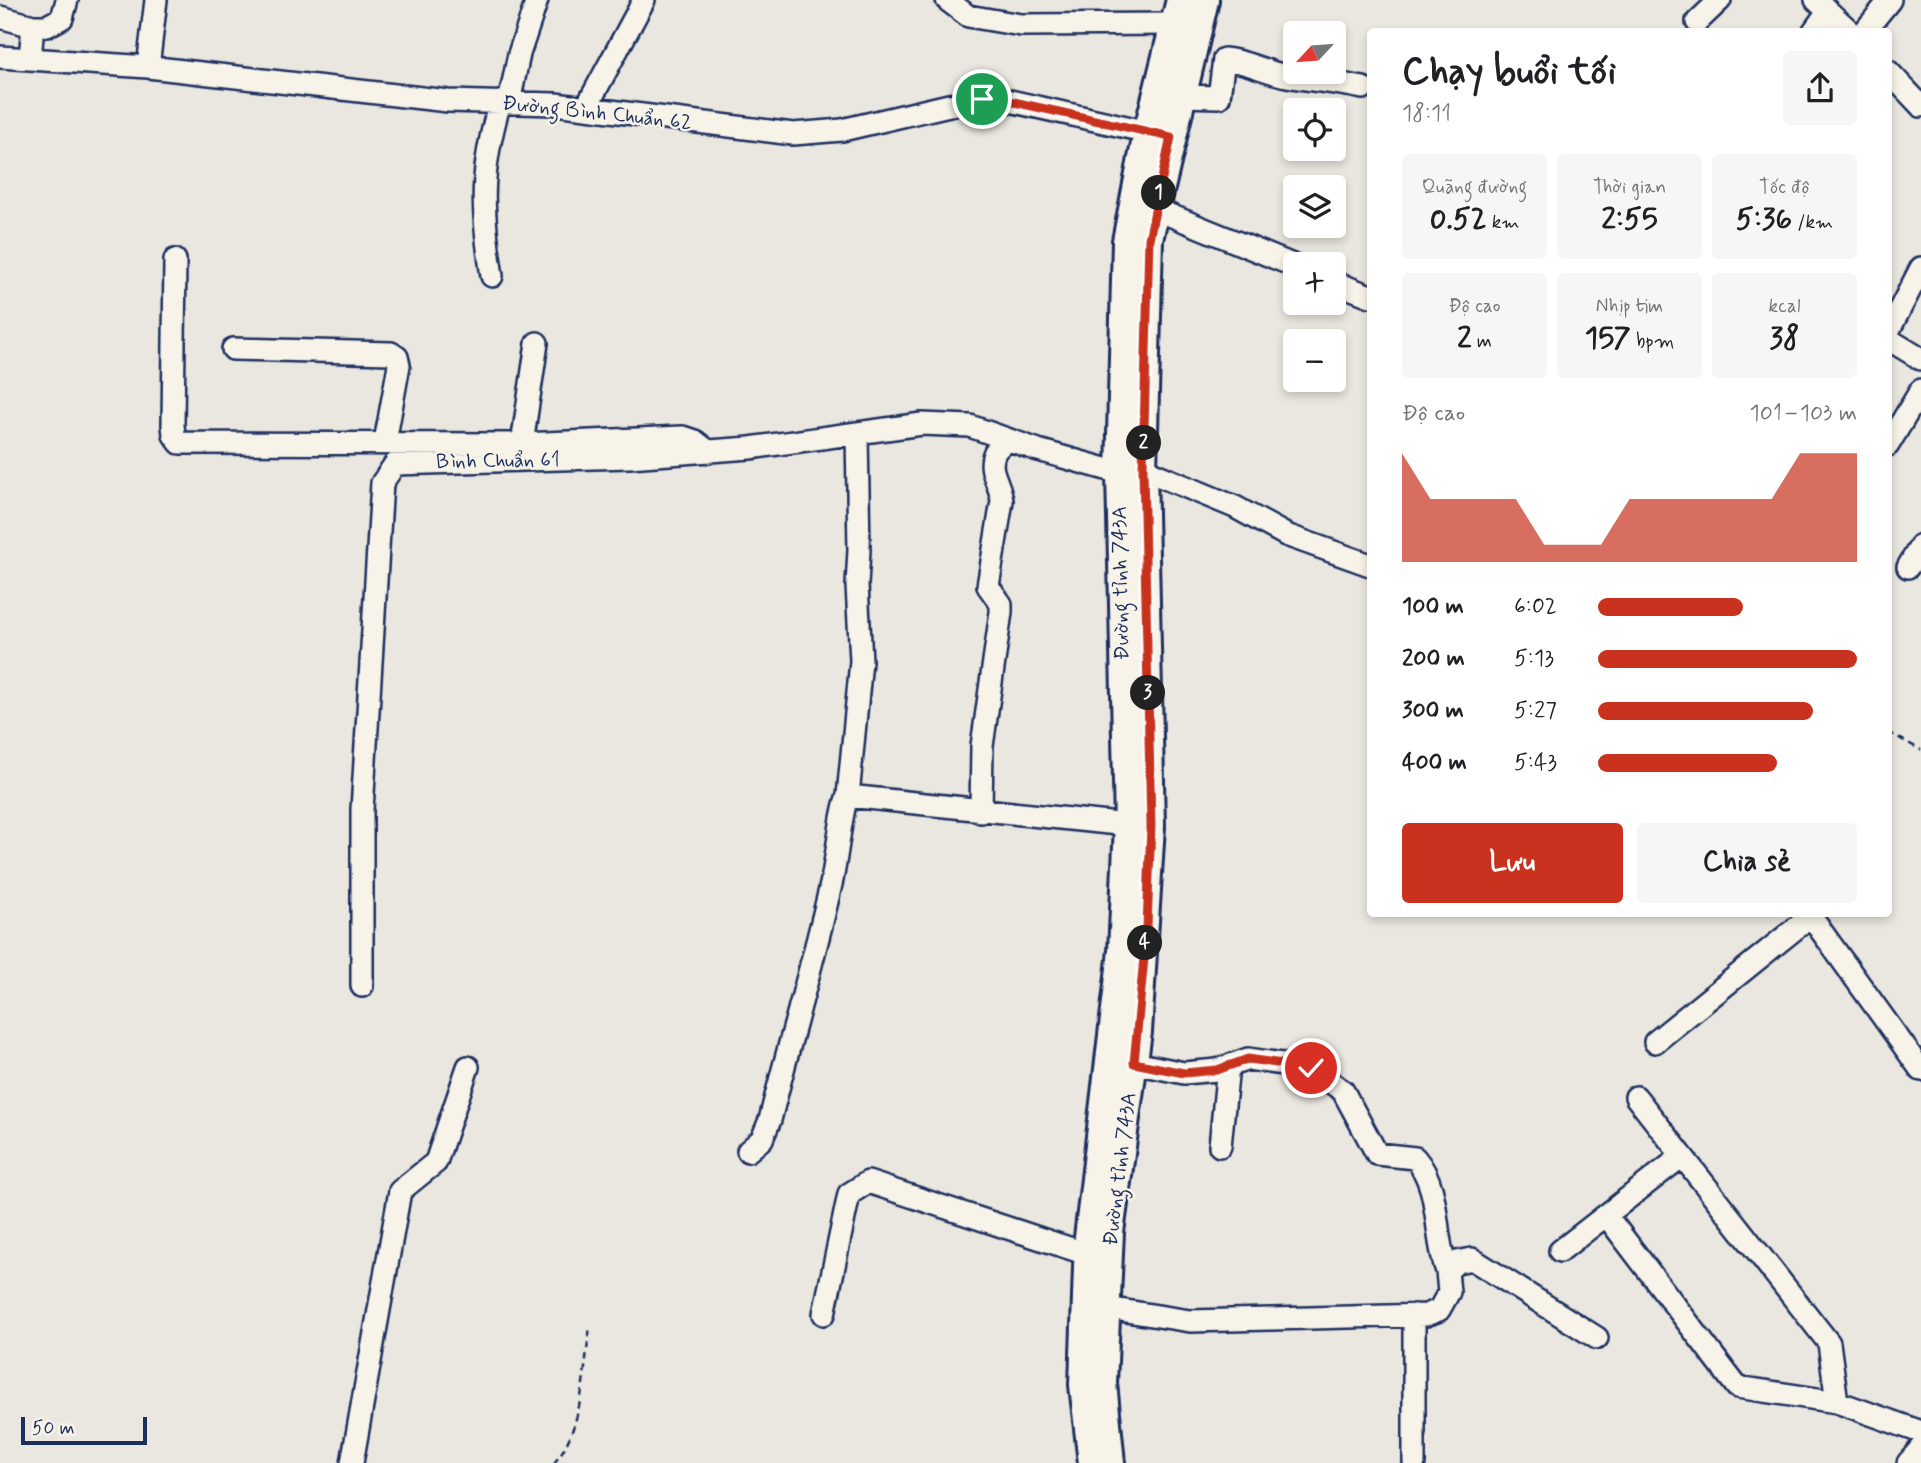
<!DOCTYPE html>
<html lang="vi">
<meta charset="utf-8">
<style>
:root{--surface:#fff;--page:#f6f6f6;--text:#202124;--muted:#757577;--accent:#c8321e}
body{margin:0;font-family:Mynerve,sans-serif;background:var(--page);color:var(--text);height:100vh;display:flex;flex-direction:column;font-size:26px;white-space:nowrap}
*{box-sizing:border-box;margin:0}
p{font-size:23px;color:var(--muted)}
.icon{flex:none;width:38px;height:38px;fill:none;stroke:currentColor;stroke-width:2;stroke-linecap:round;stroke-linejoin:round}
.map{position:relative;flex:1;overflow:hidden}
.details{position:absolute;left:1367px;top:28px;width:525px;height:889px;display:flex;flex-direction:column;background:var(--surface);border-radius:7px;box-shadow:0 4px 10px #0003}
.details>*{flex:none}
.needle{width:46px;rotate:244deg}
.tools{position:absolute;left:1283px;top:21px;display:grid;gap:14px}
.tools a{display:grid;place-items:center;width:63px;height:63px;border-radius:7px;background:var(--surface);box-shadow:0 4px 10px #0003;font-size:35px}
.scale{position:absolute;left:21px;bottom:18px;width:126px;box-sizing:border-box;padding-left:7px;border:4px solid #1b2f5e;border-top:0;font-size:19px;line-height:24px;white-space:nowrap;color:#1b2f5e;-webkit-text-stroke:5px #f7f3e8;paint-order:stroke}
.pin{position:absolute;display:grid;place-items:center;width:60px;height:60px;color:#fff;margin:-30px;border:4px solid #fff;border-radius:50%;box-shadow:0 2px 7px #0007}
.km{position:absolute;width:35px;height:35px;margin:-18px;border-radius:50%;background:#222;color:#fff;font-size:19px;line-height:35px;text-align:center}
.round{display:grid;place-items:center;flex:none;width:74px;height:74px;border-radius:7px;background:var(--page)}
.summary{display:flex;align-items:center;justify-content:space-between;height:119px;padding:0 35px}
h1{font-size:38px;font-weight:700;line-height:52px}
.metrics{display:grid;grid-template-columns:repeat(3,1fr);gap:10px;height:119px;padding:7px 35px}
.metrics div{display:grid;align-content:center;border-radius:7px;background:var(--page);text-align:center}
.metrics b{font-size:30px;font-weight:700}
.metrics small{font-size:19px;font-weight:400}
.metrics p{font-size:19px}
.chart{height:196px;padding:14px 35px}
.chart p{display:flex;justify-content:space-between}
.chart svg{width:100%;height:126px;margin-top:7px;fill:var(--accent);opacity:.7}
.cta{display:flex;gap:14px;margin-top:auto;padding:14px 35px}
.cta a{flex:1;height:80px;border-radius:7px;background:var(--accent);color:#fff;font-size:28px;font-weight:700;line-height:80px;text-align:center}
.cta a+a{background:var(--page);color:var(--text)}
ul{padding:0 35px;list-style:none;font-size:23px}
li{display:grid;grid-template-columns:112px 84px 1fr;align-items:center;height:52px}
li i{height:18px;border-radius:9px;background:var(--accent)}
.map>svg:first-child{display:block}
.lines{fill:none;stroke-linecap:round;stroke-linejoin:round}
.minor-casing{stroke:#1b2f5e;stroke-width:26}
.major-casing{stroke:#1b2f5e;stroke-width:32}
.path{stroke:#1b2f5e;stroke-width:2.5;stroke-dasharray:7 5;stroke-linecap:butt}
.minor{stroke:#f7f3e8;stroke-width:21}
.major{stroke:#f7f3e8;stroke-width:26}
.route-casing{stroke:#fff;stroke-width:14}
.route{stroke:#c8321e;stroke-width:9}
.labels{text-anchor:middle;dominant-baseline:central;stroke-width:5;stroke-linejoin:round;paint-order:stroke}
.street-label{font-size:21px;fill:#1b2f5e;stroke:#f7f3e8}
</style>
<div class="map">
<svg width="1921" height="1463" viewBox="0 0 1921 1463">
<rect width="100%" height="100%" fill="#eae7e0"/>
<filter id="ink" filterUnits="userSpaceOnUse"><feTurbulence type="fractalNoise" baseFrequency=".0143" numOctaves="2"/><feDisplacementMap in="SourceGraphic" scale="14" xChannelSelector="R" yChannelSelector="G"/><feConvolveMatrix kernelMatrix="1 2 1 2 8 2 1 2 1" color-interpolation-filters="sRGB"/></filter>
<g filter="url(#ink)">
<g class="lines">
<defs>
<path id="minor" d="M947,0l21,16 53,9 153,-1
M1816,0l35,32
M0,17l33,9 -3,32
M1697,22l23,-22
M33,26h14l15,-8 5,-18
M1813,32l15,-21
M1864,32l26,-32
M0,57l148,10 300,34 107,3 238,30 49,-4 107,-25 52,-6 161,36
M148,67l8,-67
M1888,71l33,35
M1180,96l39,1 5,-38c23,2 41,13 63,17 26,5 50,6 76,12
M509,103l10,-49 18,-54
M586,108l58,-108
M1155,209l140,57
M175,260l-2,165 1,10 6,8 342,1 161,-7 12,4 14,11
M492,276c-11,-69 -12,-105 8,-174
M1334,282l36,14
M1888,332l33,-64
M1888,339l33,20
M233,349l158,4 6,4 2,8 -14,77
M522,444l15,-101
M1888,445l33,-55
M1143,469l92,38 51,28 84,30
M1908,567l13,-22
M848,796l13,-135 -4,-76 2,-35 -2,-116
M981,812l1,-66 19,-134v-8l-13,-18 14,-85c-1,-17 -16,-31 -7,-49 3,-5 8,-7 10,-13
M1809,914l112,156
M362,986v-176l20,-327 13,-19 234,-7 121,-9 172,-24 48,2 68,24 82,23
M1655,1042l156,-126
M1134,1063l50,10 33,-3 31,-11 63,9 32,23 34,63 38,4c27,31 18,76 32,113
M1636,1097l193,246 8,59
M1220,1146l8,-80
M748,1151l14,-12 8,-19c20,-80 44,-160 62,-240 4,-17 10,-75 16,-84l280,29
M1606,1215l131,172 100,15 84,30
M1560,1251l122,-95
M1107,1308l83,13 236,-6 13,-5 10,-18 -2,-21 10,-9 15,-3 125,79
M824,1314l25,-120 19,-12 219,72
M352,1463l48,-272 36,-29 32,-95
M1414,1463v-148
M1908,1463l13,-15"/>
<path id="major" d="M1092,1463l-9,-78 5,-147 34,-287 6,-126 -8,-352 6,-232 21,-108 33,-133
M1111,1463l-8,-80 7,-151 28,-200 13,-206 -8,-357 6,-230 56,-239"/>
</defs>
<!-- minor casing -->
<use href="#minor" class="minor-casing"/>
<!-- major casing -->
<use href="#major" class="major-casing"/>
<!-- path -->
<path class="path" d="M1888,732l33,18
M554,1463c30,-36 29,-91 36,-136"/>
<!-- minor -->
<use href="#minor" class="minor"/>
<!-- major -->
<use href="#major" class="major"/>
</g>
</g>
<g class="lines" filter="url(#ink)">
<defs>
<path id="route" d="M982,99h19l170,38 -22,102 -6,230 8,357 -4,101 -13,136 50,10 33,-3 31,-11 63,9"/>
</defs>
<!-- route casing -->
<use href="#route" class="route-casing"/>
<!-- route -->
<use href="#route" class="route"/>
</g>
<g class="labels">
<!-- street labels -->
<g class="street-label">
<text transform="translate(597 113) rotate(6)">Đường Bình Chuẩn 62</text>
<text transform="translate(498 461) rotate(-1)">Bình Chuẩn 61</text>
<text transform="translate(1121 583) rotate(-91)">Đường tỉnh 743A</text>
<text transform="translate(1120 1169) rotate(-83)">Đường tỉnh 743A</text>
</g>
</g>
</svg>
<div class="tools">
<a><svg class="needle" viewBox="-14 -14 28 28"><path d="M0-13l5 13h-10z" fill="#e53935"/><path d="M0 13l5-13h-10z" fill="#757577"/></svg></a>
<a><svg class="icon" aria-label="locate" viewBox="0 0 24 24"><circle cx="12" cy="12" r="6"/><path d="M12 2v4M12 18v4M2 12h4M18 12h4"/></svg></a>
<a><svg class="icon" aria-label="layers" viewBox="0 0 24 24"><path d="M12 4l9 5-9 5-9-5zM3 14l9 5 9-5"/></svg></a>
<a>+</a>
<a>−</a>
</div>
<div class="scale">50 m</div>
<div class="pin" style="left:982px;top:99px;background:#1e9e55"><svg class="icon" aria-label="arrive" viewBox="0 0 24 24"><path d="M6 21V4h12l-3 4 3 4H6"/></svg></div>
<div class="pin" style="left:1311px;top:1068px;background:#d93025"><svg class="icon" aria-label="check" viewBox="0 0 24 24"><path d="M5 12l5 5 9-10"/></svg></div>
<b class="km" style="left:1159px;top:193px">1</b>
<b class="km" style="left:1144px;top:443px">2</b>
<b class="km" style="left:1148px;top:693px">3</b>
<b class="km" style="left:1145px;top:943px">4</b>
<section class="details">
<div class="summary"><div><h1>Chạy buổi tối</h1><p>18:11</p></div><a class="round"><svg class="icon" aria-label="share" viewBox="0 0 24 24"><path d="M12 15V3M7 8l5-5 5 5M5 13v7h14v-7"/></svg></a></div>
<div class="metrics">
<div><p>Quãng đường</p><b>0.52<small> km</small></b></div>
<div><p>Thời gian</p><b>2:55</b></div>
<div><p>Tốc độ</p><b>5:36<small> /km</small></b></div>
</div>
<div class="metrics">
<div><p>Độ cao</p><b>2<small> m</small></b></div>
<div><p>Nhịp tim</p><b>157<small> bpm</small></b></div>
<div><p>kcal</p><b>38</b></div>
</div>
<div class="chart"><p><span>Độ cao</span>101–103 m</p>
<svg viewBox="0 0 160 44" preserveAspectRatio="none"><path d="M0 44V6L10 22L20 22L30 22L40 22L50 38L60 38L70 38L80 22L90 22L100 22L110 22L120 22L130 22L140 6L150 6L160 6V44z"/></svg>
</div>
<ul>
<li><b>100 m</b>6:02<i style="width:56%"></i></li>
<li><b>200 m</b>5:13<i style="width:100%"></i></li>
<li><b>300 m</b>5:27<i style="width:83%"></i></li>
<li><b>400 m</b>5:43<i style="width:69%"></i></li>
</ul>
<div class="cta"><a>Lưu</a><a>Chia sẻ</a></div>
</section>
</div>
